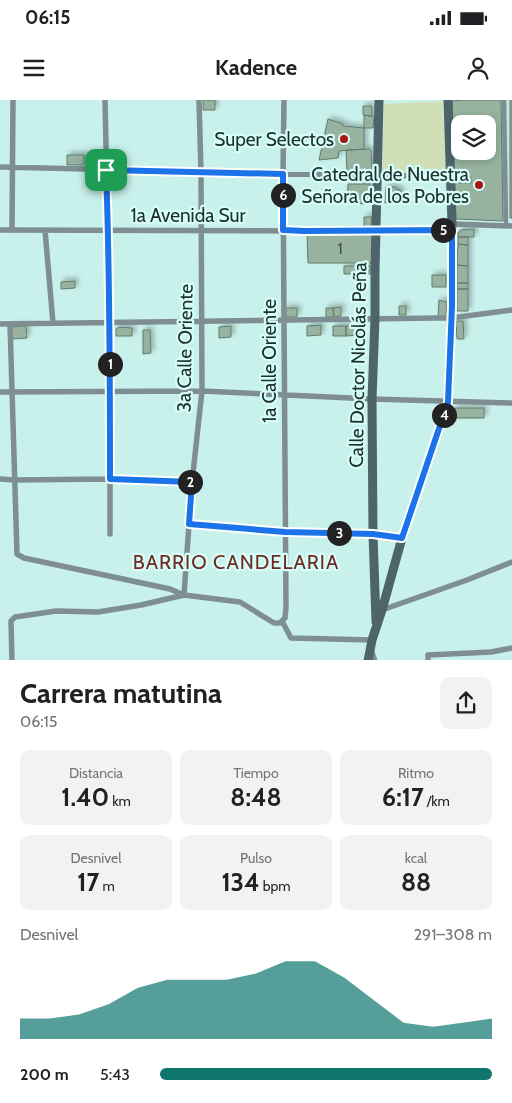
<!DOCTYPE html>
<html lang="es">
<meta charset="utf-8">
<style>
:root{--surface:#fff;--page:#f2f2f2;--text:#202124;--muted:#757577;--accent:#0f766e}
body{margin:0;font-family:Cabin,sans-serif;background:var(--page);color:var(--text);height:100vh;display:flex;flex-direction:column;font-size:19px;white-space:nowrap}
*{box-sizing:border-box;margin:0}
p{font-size:16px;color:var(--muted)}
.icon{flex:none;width:28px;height:28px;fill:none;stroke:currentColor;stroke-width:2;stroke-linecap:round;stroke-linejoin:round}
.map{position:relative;height:560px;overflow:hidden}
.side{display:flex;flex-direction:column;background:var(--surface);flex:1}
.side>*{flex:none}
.controls{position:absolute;left:451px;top:15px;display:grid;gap:10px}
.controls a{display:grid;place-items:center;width:45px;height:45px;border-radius:10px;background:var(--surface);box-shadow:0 2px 8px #0003;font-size:25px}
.pin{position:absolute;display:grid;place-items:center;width:42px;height:42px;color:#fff;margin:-21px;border-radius:10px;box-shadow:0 2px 8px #0006}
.km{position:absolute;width:25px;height:25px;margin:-12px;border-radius:50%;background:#222;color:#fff;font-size:14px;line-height:25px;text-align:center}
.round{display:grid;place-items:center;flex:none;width:52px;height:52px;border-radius:10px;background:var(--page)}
.overview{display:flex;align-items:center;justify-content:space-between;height:85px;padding:0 20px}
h1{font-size:28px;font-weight:700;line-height:38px}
.stats{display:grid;grid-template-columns:repeat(3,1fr);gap:8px;height:85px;padding:5px 20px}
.stats div{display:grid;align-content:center;border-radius:10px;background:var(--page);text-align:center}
.stats b{font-size:25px;font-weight:700}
.stats small{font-size:14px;font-weight:400}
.stats p{font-size:14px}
.chart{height:140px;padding:10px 20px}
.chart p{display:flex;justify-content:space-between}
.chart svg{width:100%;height:90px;margin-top:5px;fill:var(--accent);opacity:.7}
ul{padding:0 20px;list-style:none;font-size:16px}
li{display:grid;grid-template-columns:80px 60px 1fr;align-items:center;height:38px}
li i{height:12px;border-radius:6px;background:var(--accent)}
.status{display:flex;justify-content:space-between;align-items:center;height:35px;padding:0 25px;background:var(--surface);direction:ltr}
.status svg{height:14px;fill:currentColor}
header{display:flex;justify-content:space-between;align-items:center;height:65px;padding:0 20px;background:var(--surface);font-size:22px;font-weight:700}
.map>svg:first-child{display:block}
.green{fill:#d1dfb7}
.building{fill:#97b3a0;stroke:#617c6a;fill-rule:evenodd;filter:url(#shadow)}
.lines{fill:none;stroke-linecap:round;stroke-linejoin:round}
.pedestrian{stroke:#7f8e93;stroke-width:4.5}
.minor{stroke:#7f8e93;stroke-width:5.5}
.secondary{stroke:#4e646b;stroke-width:9}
.route-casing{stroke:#fff;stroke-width:10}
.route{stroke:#1a73e8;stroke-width:6}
.poi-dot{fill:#a71311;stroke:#d6fef9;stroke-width:2}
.labels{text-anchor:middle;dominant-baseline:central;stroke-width:4.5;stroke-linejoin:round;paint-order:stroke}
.number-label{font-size:16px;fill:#3e514a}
.poi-label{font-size:19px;fill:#20302e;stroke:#d6fef9;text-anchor:end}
.street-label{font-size:19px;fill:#20302e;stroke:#d6fef9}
.neighbourhood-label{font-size:20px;letter-spacing:1px;fill:#6f2a23;stroke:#d6fef9}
</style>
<div class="status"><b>06:15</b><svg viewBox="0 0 49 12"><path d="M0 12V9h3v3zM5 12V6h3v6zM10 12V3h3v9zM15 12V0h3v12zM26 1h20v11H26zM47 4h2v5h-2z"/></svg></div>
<header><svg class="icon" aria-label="menu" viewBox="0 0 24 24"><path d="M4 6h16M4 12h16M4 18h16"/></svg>Kadence<svg class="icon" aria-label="person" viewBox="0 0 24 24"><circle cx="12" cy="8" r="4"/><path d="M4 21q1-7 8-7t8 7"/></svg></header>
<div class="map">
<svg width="512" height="561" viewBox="0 0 512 561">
<defs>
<filter id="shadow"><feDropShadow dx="3" dy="-3" stdDeviation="2.5" flood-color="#0004"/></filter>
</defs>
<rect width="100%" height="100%" fill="#c9f1ec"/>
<!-- green -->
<path class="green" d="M443,1l3,70 -64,1 2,-68z"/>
<!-- building -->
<path class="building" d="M203,0h12v10h-12z
M464,0h37l2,121 -47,-2 -4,-118zM460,24h28v27h-28z
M510,0h2v118h-2z
M363,6h8l1,3v7l-8,-1 -1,-1z
M364,15l10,2 -1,11h-9z
M328,19l15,5v2l21,2v21l-25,2 -1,7 -19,2z
M369,49l2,2 1,19 -25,1 -1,-21z
M67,55h17v10h-17z
M471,77v6h-12v-5z
M348,84h22v20l-23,-1z
M386,87h10l1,3 3,-1v3h2l-1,8h-5v3h-11z
M364,117h8l-1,8 -2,2h-5z
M474,129v8h-16v-4l3,-3z
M307,133h65v30h-64z
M458,137h10v8l-10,-1z
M458,144l10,1v21l-11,-1z
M457,165l11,1v17h-11z
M344,166h26v8h-26z
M432,175h14v12h-14z
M75,181v7l-14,1v-7z
M457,183h11v6h-11z
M457,189h11v22h-11z
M439,200l8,2 -1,13 -2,2 -6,1z
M399,206h7v9h-7z
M341,207v9l-7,1 -1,-9z
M285,208h12v9h-12z
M326,208h7l1,9h-8z
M456,221h7l1,18h-7z
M321,225v10l-14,1v-10z
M359,225v10l-13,1v-10z
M26,226l1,12 -15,1 -1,-12z
M231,226v11l-12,1v-11z
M333,226h13v10h-13z
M119,227l13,1v8h-16v-7z
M143,230h7l1,23 -8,1z
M455,308h29v10h-33z"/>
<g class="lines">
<!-- pedestrian -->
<path class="pedestrian" d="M504,0l2,126"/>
<!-- minor -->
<path class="minor" d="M105,0l5,223v211
M0,67l378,9 73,-1
M452,124l60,2
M0,130l304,1 148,-1
M12,130l1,-130
M45,130l8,93
M0,224l437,-6h14l61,-8
M10,224l7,230 7,4 146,31 14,6 56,7 34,21h6l2,-2
M0,292l202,-1 170,8 140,4
M0,379l14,1 96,-1 82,3
M189,424l96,8 88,2 29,4
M184,495l8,-113 10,-91 -1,-219 -2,-72
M382,510l85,-30 45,-18
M282,521l3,-3 1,-11 -3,-433 1,-74
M282,521l9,17 81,2
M371,550l4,11
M12,561l-1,-40 4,-4 41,-6 42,1 43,-7 43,-10
M428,561v-6l63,-3 21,-4"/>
<!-- secondary -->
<path class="secondary" d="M376,522l-3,-88 -1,-135 3,-81v-47l4,-171
M368,561l4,-21 10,-30 20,-72 46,-136 4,-96v-82l-4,-124"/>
</g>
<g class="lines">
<defs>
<path id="route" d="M106,70l177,4v56l21,1 148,-1v76l-4,96 -46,136 -29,-4 -88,-2 -96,-8 3,-42 -82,-3c0,-103 0,-206 -4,-309z"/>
</defs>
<!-- route casing -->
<use href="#route" class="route-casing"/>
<!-- route -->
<use href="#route" class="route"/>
</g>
<!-- markers -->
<g class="poi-dot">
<circle cx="344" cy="39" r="5"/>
<circle cx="479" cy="85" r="5"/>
</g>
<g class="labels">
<!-- number labels -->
<g class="number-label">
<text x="340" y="148">1</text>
</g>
<!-- poi labels -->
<g class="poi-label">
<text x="334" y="39">Super Selectos</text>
<text x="469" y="74">Catedral de Nuestra<tspan x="469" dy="22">Señora de los Pobres</tspan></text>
</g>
<!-- street labels -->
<g class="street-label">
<text x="188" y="115">1a Avenida Sur</text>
<text transform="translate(185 248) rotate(-89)">3a Calle Oriente</text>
<text transform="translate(269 261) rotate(-90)">1a Calle Oriente</text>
<text transform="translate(358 265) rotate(-89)">Calle Doctor Nicolás Peña</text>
</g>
<!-- neighbourhood labels -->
<g class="neighbourhood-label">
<text x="236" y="462">BARRIO CANDELARIA</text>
</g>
</g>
</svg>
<div class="controls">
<a><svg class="icon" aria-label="layers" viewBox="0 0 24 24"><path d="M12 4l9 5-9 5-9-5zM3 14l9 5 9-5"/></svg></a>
</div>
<div class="pin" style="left:106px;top:70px;background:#1e9e55"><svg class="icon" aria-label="arrive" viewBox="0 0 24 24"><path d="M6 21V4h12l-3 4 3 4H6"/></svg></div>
<b class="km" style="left:110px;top:264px">1</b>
<b class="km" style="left:190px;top:382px">2</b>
<b class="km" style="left:339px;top:433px">3</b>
<b class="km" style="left:444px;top:315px">4</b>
<b class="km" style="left:443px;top:130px">5</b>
<b class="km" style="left:283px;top:95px">6</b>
</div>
<section class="side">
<div class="overview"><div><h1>Carrera matutina</h1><p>06:15</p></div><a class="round"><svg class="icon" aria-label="share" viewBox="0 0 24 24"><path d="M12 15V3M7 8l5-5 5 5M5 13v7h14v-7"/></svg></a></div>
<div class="stats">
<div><p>Distancia</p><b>1.40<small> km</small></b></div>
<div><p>Tiempo</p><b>8:48</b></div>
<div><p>Ritmo</p><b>6:17<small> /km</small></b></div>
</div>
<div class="stats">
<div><p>Desnivel</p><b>17<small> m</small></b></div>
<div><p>Pulso</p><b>134<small> bpm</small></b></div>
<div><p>kcal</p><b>88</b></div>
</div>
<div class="chart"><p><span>Desnivel</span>291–308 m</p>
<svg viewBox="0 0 160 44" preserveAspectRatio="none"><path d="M0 44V34L10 34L20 32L30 27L40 19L50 15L60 15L70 15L80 12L90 6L100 6L110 14L120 25L130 36L140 38L150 36L160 34V44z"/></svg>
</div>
<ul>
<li><b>200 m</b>5:43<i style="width:100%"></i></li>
</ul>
</section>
